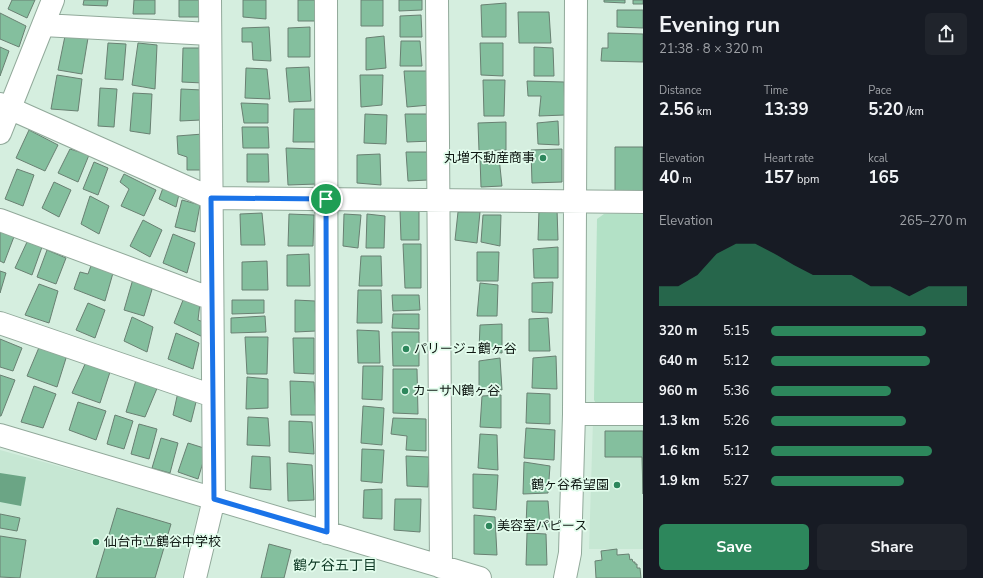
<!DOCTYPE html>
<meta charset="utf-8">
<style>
:root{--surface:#171b24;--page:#20242c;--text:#f1f3f6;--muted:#9ea1a6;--accent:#2d875c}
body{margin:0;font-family:"Nunito Sans","Noto Sans JP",sans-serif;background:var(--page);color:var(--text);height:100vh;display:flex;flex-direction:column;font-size:15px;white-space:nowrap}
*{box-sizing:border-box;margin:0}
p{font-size:13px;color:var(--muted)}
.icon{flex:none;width:22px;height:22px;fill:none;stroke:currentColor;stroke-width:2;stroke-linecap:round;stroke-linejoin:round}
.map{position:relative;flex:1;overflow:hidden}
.drawer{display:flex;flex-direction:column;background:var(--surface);width:340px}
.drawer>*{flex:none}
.pin{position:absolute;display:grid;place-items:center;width:34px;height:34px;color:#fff;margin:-17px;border:2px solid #fff;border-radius:50%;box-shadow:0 1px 4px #0007}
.round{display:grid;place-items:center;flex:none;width:42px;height:42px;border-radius:6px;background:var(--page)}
.overview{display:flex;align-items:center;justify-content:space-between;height:68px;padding:0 16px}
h1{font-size:22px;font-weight:700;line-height:30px}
.metrics{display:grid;grid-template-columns:repeat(3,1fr);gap:6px;height:68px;padding:4px 16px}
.metrics div{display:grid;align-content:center}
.metrics b{font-size:17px;font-weight:700}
.metrics small{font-size:11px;font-weight:400}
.metrics p{font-size:11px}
.chart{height:112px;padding:8px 16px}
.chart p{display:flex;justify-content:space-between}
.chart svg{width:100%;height:72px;margin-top:4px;fill:var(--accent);opacity:.7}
.primary-button{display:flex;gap:8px;margin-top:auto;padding:8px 16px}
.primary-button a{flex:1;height:46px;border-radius:6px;background:var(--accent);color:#fff;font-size:16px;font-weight:700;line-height:46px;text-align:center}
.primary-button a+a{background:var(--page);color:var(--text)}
ul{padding:0 16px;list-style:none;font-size:13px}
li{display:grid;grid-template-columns:64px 48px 1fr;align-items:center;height:30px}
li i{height:10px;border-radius:5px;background:var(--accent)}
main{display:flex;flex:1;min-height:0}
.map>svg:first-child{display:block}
.built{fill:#c6e7d3}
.green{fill:#b3e1c6}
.water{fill:#6ba585}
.building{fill:#84bf9e;stroke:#698072}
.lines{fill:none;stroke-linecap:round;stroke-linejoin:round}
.minor-casing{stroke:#91a99a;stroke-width:24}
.minor{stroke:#fff;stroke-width:22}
.route-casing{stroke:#fff;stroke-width:8}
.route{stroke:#1a73e8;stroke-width:5}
.poi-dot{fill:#2d875c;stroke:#e2fcec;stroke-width:1.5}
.labels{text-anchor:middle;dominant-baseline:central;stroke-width:3.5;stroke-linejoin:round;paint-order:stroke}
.poi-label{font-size:13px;fill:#0f1813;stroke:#e2fcec;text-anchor:start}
.neighbourhood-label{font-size:14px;fill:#0d3824;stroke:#e2fcec}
</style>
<main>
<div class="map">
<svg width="643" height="578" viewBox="0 0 643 578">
<rect width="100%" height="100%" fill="#d5eedf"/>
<!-- built -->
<path class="built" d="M593,421h50v128h-54z
M0,450l200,55 -18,73h-182z"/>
<!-- green -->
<path class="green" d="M643,213v194h-45l-4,-7 3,-181 7,-5z"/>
<!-- water -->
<path class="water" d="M0,473l26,4 -5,29 -21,-4z"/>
<!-- building -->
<path class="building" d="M12,0h23l-8,18 -19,-9z
M84,0h24l-1,6 -24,-1z
M134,0h21v14h-22z
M179,0h21l1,17h-22z
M243,0h23v19l-23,-2z
M298,0h21l-1,21h-20z
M361,0h22v26h-22z
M399,0h23v10l-23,1z
M604,0h21v3l-21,-1z
M633,0h10v4h-10z
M506,3v34h-24l-1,-32z
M617,10h26v18l-26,-1z
M518,12h31l2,31h-32z
M0,13l26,13 -7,21 -19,-8z
M421,15l1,22h-22v-21z
M269,27l2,34 -18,-1 -1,-18h-10v-14z
M310,27v30h-22v-29z
M608,33l35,1v28l-42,-1 1,-13h6z
M65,36l23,2 -6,36 -24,-4z
M384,36l2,32 -20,2v-32z
M401,41h19l2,25h-22z
M108,43l18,1 -3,36 -18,-1z
M138,43l19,2 -2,44 -23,-4z
M480,43h23v33l-22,-1z
M0,47l9,4 -9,25z
M534,47l19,1 1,28h-20z
M183,48h19l1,35 -21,-1z
M309,67l2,34 -22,1 -3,-34z
M246,68l21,1 3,30 -25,-1z
M404,71h24l2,34 -23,2z
M57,75l25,4 -4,32 -27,-2z
M360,75h23l-1,30 -21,2z
M483,80h22l-1,36h-20z
M527,81l37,1 1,33 -26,1 2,-20h-13z
M100,88l17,1 -3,38 -16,-1z
M181,89l21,1 -1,30 -21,1z
M133,93l19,1 -2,40 -20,-3z
M241,103l27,1v19h-24z
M294,109h22l-1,33h-22z
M365,114l22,1 -1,29 -22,-1z
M405,114h25l2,27 -25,1z
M558,121l1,24 -21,-1 -1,-21z
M506,122v28l-27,1 -1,-28z
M242,127h26l1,21h-26z
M29,130l29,15 -13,26 -29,-13z
M203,134l-2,36h-14v-13l-9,-3 -1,-18z
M615,147h28v44h-28z
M286,148l31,1v35l-29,1z
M70,149l19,6 -11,27 -20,-9z
M562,149v33l-30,1 -1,-33z
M406,152h21l1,28 -20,1z
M247,154h21l1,28h-22z
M380,154l1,31 -24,-2v-28z
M499,157l3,29 -21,1 -1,-29z
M94,162l14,6 -10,27 -15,-6z
M17,169l17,6 -11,31 -18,-7z
M124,174l32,16 -12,26 -23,-10 8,-17 -9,-7z
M54,182l17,8 -12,27 -17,-9z
M164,185l16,5 -4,17 -17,-8z
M90,196l19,10 -10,28 -18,-10z
M182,200l18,5 -5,27 -20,-5z
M557,209l1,31h-20l1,-30z
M400,210h19v30h-18z
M458,212h22l-3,31 -22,-3z
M262,213l3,32h-24l-1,-31z
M289,214l25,1 -1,31h-25z
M344,214l17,1 -3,33 -15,-2z
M367,214l18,2 -1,32h-18z
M483,215h18l-1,31 -19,-4z
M143,220l19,10 -12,27 -20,-11z
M0,229l15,5 -11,29 -4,-2z
M173,234l22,9 -8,30 -24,-10z
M27,242l15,5 -10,28 -17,-7z
M403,244h18v44h-16z
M558,247v31h-24l-1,-29z
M47,250l19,8 -10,26 -19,-7z
M477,252h22l-1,29h-21z
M309,254l1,32h-23v-31z
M361,256h20l1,30h-23z
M267,261l1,29h-26v-28z
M92,263l21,10 -8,28 -31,-12 6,-17 8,2z
M0,271l6,2 -6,20z
M133,279l20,7 -9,30 -20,-6z
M553,282l-1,31 -20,-1v-29z
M480,283l18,2 -1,31h-20z
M39,284l19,7 -9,32 -24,-8z
M358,290h23l1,33h-25z
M185,295l15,8 -2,17 8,3 -1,15 -31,-15z
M392,295h27l1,15 -27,1z
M232,300h32v13l-32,1z
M295,300l20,1 1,30 -21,1z
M88,303l17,7 -10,28 -19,-8z
M393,314h26v15l-27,-1z
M265,316l1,16 -35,1v-15z
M132,317l21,10 -6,25 -23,-11z
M548,318l2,33h-21v-32z
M502,324v29l-23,-3 1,-25z
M357,330l22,1 1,32h-22z
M392,332h27v34h-26z
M176,333l23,10 -6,26 -25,-10z
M245,337h23l-1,37h-20z
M293,338h21v36l-20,-1z
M0,339l22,9 -9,23 -13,-4z
M40,345l27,10 -10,32 -30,-11z
M556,356l1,33 -25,-1 1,-30z
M500,358l2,32 -23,-2v-27z
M86,362l24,10 -10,31 -28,-10z
M363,366h20l-1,34 -20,-1z
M393,369h24l1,45 -25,-1z
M0,375l15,5 -14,36h-1z
M137,377l21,9 -13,31 -19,-5z
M247,377l21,2v29l-22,1z
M290,381l24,1 2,33h-25z
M34,386l22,8 -13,34 -22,-6z
M178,392l19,6 -6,24 -18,-7z
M527,393l23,1v30l-24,-1z
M501,395v33l-21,-1 2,-31z
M78,402l28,9 -10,29 -27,-10z
M363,406l21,2 -2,37 -21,-2z
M115,415l18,6 -9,28 -17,-5z
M248,417l20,1 2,28 -23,-1z
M393,418l33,1v32l-20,-1 1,-14 -16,-2z
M289,421l23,1 2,32 -25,-2z
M139,424l18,5 -8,30 -18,-5z
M526,428l29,2 -1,30 -30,-2z
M605,431h38v63l-1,-37h-37z
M480,434l17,1 1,35 -20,-2z
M161,438l17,5 -8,30 -18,-5z
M188,443l19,6 -9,30 -20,-7z
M362,449l22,1 -2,33 -21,-2z
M252,456l18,1 1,33 -21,-2z
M406,456l23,1 -1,30 -21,-1z
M524,462l26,4 -2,27 -25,1z
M287,463l25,2 2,35 -26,1z
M473,474l25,1 -2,35 -23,-2z
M382,489v30l-19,-1 1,-28z
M395,499h26l-1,33 -26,-2z
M527,501h21l2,26 -24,-1z
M117,508l54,16 -16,54h-59z
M0,514l20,4 -3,13 -17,-3z
M474,515l21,2 2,38 -23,-1z
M527,533l19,1 1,31h-21z
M0,536l26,4 -6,38 -20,-1z
M269,544l22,6 -7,28h-23z
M617,549v6l12,-1 1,6 2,-1 1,3h2v2h2v4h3l1,10h-45l-1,-17 7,-1 -1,-9z"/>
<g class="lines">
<defs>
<path id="minor" d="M326,0l1,533
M437,0l4,567
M43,25l167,9
M0,104l211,94 432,4
M0,133l53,-133
M0,220l212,79
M0,323l213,73
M574,414h69
M0,435l480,143
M195,578l19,-79 -4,-499
M565,578l5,-25 4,-139 2,-414"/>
</defs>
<!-- minor casing -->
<use href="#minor" class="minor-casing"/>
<!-- minor -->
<use href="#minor" class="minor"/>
</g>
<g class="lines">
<defs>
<path id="route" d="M211,198l115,1 1,333 -113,-33z"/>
</defs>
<!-- route casing -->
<use href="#route" class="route-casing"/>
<!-- route -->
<use href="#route" class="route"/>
</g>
<!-- markers -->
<g class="poi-dot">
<circle cx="543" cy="158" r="4"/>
<circle cx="406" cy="349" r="4"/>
<circle cx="405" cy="391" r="4"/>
<circle cx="617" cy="485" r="4"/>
<circle cx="489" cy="526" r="4"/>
<circle cx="96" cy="542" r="4"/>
</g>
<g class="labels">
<!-- poi labels -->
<g class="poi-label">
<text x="535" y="158" text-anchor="end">丸増不動産商事</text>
<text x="414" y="349">パリージュ鶴ヶ谷</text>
<text x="413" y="391">カーサN鶴ヶ谷</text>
<text x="609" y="485" text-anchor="end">鶴ヶ谷希望園</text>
<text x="497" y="526">美容室パピース</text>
<text x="104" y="542">仙台市立鶴谷中学校</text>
</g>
<!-- neighbourhood labels -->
<g class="neighbourhood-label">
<text x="335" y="565">鶴ケ谷五丁目</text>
</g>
</g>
</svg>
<div class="pin" style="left:326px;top:199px;background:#1e9e55"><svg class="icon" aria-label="arrive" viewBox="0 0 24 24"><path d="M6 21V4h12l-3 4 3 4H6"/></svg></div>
</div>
<section class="drawer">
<div class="overview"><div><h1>Evening run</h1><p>21:38 · 8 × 320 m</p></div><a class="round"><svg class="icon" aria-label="share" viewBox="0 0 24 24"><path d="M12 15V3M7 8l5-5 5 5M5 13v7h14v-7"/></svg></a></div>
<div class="metrics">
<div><p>Distance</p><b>2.56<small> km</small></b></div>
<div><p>Time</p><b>13:39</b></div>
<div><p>Pace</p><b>5:20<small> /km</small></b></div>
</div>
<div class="metrics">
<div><p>Elevation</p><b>40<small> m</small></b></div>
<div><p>Heart rate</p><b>157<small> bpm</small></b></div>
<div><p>kcal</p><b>165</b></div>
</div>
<div class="chart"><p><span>Elevation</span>265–270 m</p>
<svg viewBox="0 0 160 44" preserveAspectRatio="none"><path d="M0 44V32L10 32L20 25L30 12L40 6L50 6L60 12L70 19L80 25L90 25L100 25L110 32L120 32L130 38L140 32L150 32L160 32V44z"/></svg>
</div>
<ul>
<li><b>320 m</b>5:15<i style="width:79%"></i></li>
<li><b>640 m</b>5:12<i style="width:81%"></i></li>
<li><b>960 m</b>5:36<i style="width:61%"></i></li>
<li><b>1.3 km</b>5:26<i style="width:69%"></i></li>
<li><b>1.6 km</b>5:12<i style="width:82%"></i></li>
<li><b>1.9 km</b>5:27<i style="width:68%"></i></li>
</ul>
<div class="primary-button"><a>Save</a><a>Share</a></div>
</section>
</main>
